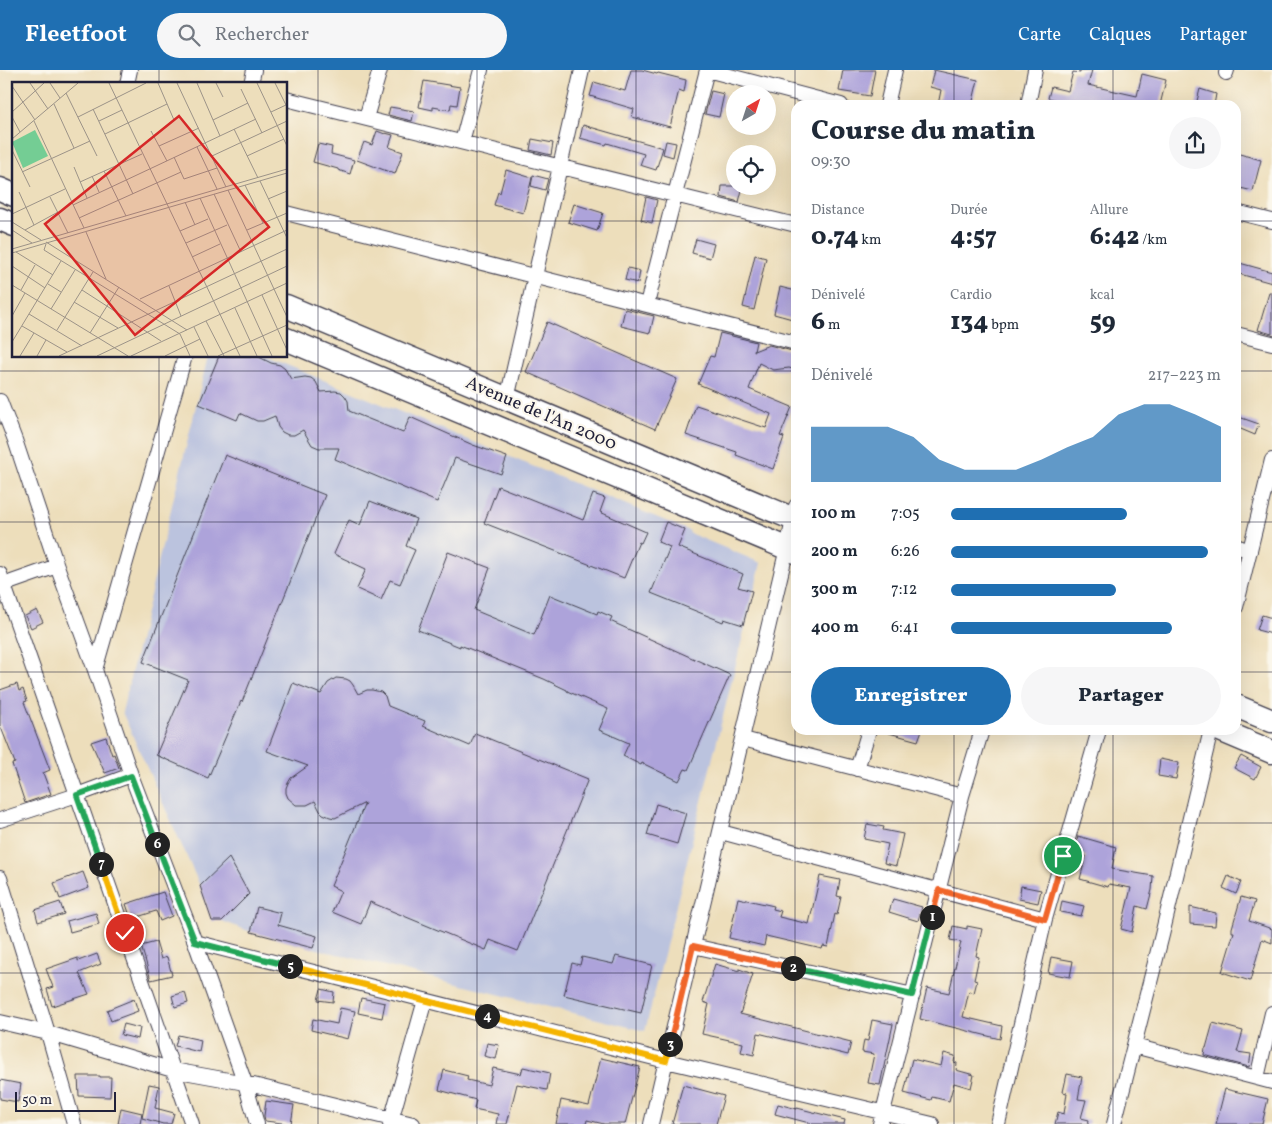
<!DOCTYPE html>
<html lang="fr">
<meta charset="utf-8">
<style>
:root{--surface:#fff;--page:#f6f6f7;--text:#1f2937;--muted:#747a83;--accent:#1f6fb2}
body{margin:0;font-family:Vollkorn,serif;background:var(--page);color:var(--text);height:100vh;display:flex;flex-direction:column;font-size:19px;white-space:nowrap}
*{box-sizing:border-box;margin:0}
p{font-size:16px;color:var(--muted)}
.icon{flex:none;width:28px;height:28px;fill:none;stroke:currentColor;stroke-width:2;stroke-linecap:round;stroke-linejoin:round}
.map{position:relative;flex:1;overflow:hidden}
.drawer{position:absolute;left:791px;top:30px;width:450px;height:635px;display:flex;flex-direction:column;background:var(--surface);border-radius:15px;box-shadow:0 5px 20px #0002}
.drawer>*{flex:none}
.needle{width:32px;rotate:39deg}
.fabs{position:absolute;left:726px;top:15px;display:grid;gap:10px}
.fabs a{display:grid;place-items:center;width:50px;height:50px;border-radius:50%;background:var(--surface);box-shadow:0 5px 20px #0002;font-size:25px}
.scale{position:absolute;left:15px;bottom:12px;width:101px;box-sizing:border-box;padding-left:5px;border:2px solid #22223b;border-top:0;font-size:14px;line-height:18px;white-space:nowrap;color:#22223b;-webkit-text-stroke:4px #fbf7ec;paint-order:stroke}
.pin{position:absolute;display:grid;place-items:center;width:42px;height:42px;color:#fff;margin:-21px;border:2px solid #fff;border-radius:50%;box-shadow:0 1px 5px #0007}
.km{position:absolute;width:25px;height:25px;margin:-12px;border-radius:50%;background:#222;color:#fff;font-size:14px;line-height:25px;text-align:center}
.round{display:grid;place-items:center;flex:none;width:52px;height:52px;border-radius:26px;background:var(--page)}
.headline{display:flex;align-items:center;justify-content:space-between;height:85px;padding:0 20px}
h1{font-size:28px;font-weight:800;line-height:38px}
.metrics{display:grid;grid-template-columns:repeat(3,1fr);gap:8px;height:85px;padding:5px 20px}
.metrics div{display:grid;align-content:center}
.metrics b{font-size:25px;font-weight:800}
.metrics small{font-size:14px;font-weight:400}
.metrics p{font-size:14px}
.chart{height:140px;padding:10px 20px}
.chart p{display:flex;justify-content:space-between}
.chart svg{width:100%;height:90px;margin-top:5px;fill:var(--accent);opacity:.7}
.action{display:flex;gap:10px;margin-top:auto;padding:10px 20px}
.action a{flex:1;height:58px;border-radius:30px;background:var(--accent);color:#fff;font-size:20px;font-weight:800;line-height:58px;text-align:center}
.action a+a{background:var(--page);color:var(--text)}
ul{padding:0 20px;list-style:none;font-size:16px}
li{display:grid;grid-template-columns:80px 60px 1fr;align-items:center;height:38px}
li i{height:12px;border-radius:6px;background:var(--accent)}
header{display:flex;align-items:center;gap:30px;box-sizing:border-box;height:70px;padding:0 25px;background:var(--accent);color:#fff}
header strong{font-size:24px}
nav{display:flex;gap:28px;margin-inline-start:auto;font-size:18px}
.search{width:350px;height:45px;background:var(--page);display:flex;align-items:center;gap:12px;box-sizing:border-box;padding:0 18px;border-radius:28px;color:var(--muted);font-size:19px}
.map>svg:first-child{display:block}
.industrial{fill:#bbc3de}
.building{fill:#ada3da}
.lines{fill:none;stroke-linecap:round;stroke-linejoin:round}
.minor-casing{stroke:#403e4e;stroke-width:16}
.primary-casing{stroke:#403e4e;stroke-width:25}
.minor{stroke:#fff;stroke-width:14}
.primary{stroke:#fff;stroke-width:22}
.split-1-casing{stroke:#fff;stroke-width:10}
.split-2-casing{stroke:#fff;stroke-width:10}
.split-3-casing{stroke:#fff;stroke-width:10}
.split-4-casing{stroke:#fff;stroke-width:10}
.split-5-casing{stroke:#fff;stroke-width:10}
.split-6-casing{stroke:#fff;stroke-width:10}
.split-7-casing{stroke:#fff;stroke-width:10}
.split-8-casing{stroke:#fff;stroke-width:10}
.split-1{stroke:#f0652b;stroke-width:6}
.split-2{stroke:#22a559;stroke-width:6}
.split-3{stroke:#f0652b;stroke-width:6}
.split-4{stroke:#f5b400;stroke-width:6}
.split-5{stroke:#f5b400;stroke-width:6}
.split-6{stroke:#22a559;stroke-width:6}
.split-7{stroke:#22a559;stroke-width:6}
.split-8{stroke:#f5b400;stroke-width:6}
.grid{fill:none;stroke:#22223b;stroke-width:1;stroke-opacity:0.55}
.labels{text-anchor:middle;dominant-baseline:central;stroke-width:4.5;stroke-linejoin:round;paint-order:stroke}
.street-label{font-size:18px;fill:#22223b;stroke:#fbf7ec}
.inset-road{fill:none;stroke:#9c9388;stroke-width:1}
.view{fill:#d62828;fill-opacity:0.15;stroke:#d62828;stroke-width:2.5}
.inset-edge{fill:none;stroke:#22223b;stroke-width:2.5}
</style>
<header>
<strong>Fleetfoot</strong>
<div class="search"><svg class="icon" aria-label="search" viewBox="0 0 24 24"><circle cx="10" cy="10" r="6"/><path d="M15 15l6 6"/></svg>Rechercher</div>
<nav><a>Carte</a><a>Calques</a><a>Partager</a></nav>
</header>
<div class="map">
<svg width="1272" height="1054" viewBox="0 0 1272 1054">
<rect width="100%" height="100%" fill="#fbf7ec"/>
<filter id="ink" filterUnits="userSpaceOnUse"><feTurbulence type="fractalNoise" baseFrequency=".02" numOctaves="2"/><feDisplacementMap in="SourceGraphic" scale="10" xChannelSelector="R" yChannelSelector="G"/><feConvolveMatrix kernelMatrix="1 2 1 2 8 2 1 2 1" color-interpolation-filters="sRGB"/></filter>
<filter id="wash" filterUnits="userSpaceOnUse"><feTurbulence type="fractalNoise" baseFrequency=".0096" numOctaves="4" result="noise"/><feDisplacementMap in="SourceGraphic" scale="20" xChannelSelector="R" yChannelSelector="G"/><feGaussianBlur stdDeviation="1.12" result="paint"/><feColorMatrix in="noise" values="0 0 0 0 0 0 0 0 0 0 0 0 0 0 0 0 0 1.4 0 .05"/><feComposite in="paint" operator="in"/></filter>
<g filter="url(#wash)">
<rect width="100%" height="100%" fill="#eddebb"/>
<!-- industrial -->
<path class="industrial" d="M208,286h57l425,175 -1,2 72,30 -116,468 -332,-83 -62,-16 -29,-11h-9l-13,-35 -78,-174z"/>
<g id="blocks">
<!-- building -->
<path class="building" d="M631,0h11l15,4 1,-1 28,7 -2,12 -5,-2 -9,37 -38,-10 2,-8 -44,-13 4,-14 31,9z
M843,0h32l-5,26 -31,-5z
M934,0l44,10 -6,25h-34l3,-15 -11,-3z
M1080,0h12l-4,15 49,11 5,-22 24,6 -6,25h-83l-29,-7 3,-11 17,4 5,-19 7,1z
M424,11l36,6 -3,18 -6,-1 -1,6 -17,-3v3l-14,-3z
M1200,19l16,5 -2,11h-18z
M711,21l13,3 -5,23 -14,-3z
M390,37l24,4 -2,10 -24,-6z
M583,55l80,23 -7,22 -16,-5 4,-11 -37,-11 -1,2 -26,-7z
M377,61l8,3v-1l8,2 -4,12 14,5 -8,22 -38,-14 7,-18 8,3z
M532,69l21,4 -2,12 -21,-5z
M666,71l10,2 -3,14 -10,-3z
M318,74l14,3 -1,7 23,6 -4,14 -12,-4v-1l-25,-7z
M1236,83l25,7 -8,31 -17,-4z
M506,100l26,8 -9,35 -29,-8 4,-13 2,1z
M533,105l15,4 -3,11 -14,-4z
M722,116h21l-4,16 -18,-5z
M646,127l11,3 -5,23 -11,-3z
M574,134l29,9 -6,18 -29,-9z
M696,169l18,5 -4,14 -18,-5z
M755,185l11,3 -12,52 -11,-3z
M1236,192l36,10v11l-36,-10z
M628,198l12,3 -2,12 -13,-3z
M780,217l16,4v29l-22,-6z
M1269,223h3v41l-14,-4z
M625,239l29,7 -4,17 -29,-7z
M547,252l130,57 -22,50 -129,-57z
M720,263l36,9 -2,9 15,-6 23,6 4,3v16l-7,-2 -16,2 -14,-7 -10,26 43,18 -12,29 4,1 -11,32 -37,-14 1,-3 -51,-17 10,-30 70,23 5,-14 -73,-30 12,-28 4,1z
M219,286h38l14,7 9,2 5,4 6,10 14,-2 6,1 5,4 5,10 14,-1 6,1 4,4 3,5 1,10 54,22 7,-16 63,28 34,12 -6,17 -46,-16 -18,44 -102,-43 4,-11h-20l-7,-3 -9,-15 -9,5h-6l-6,-3 -4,-5 -3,-11 -12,5h-6l-17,-8 -3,7 -38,-16z
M1236,346l23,8 -4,11 -19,-8z
M225,385l100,40 -83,207 -1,-1 -33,77 -52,-23 32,-75 -45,-18z
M498,416l85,34 10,-26 12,4 -5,14 46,20 -5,11 -2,-1 -15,36 -140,-55z
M370,431l46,18 -10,27 9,4 -15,34 -10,-4 -9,20 -24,-11 9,-20 -32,-15 15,-34 11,5z
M666,452l19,8 -7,17 65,27 -5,13 14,4 -9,34 -19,-6 -1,3 -72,-29 19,-46 -12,-5z
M448,482l42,16 -16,42 60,25 16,-40 47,19 1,-3 14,6 -2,4 120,54 -42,95 -3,-1 -6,12 -37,-18 -1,2 -18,-9 6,-13 -30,-13 9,-21 -41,-18v-1l-23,-11 -84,-34v2l-42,-17z
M37,540l6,12 -12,6 -6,-12z
M1262,545l10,3v16l-15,-4z
M336,608l10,1 4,2 3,4 5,9 9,-4h5l9,2 4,4 3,10 37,15 -2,5 47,20 5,-13 113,46 -70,172 -28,-11 -4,10 -116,-48 -9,22 -29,-12 9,-21 -10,-5 34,-83 -30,15 -5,-1 -7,-3 -3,-3 -5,-10 -8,4h-11l-8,-7 -2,-5v-5l2,-5 3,-5 17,-12 -41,-15 26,-68 28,11 7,-11z
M17,614l2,7 4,-2 4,12 -3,1 26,68 -7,3 8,21 -26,9 -13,-39 3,-1 -15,-38v-35z
M890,660h32l-4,11 -29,-8z
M106,667l6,18 2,-1 5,14 -14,5 -14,-31z
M1241,686l20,11 -6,12 -21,-11z
M1160,689l19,4 -3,16 -18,-3z
M656,734l30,9 -9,31 -30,-9z
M867,754l17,3 -1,3 20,4 -7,32 -12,-3 4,-19 -24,-5z
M1078,766l38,11 -4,22 41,7 -1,14 -5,19 -10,-3 -5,26 -11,-3 10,-41 -22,-4 -1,3 -28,-8 6,-23 -12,-2z
M229,788l20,36 -27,27h-10l-12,-35z
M83,802l6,16 -29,11 -6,-16z
M820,806l20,4 -3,16 4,1 -4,18 -2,-1 -7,33 -5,-1 -1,3 -56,-13 -2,10 -35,-8 9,-40 36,8 -1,3 8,2 -2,6 30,7z
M1228,806l13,6 -5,12 -13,-6z
M1021,816l20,4 -3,13 -19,-4z
M163,822l9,24 -12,5 -4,-10 -25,8 -5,-15z
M1241,827l14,4 -6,20 23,8v14l-10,-4 -12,42 -28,-9 12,-40h-2v-4z
M893,829l29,8 -4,14 -29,-9z
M1062,831l22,5 -3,10 -21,-4z
M60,832l4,12 -26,8 -3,-12z
M257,837l24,6 -3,12 39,11 -4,12 -62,-16z
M1190,837l26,6 -1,13 -25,-2z
M96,843l3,11 -29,8 -3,-11z
M953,856l14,3v-3l15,3 -6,27 3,1 -5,23 3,1 -3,12 -5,-2 -6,26 39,9 -2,13 -80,-20 7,-31 22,5 12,-51 -11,-2z
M156,872l5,17 6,-2 5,18 -21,5 -6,-21 -4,-13z
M97,884l4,10 -22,9 10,21 -37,12 -5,-17 6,-2 -7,-18 32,-11v3z
M616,886l36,9 -11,48 -77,-18 8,-32 8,2 2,-8 31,7z
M1051,887l22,4 -3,16 -22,-4z
M715,894l24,7v-2l14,5 -13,40 111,28 -3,13 -90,-22 -4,22 -13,-3 2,-9 -41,-9 7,-30 -6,-2z
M321,919l13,3 -1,10 -15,-2z
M185,922l3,11 -13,4 -3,-11z
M361,928l24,5 -3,15 -24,-5z
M134,929l4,12 -27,10 -4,-11z
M340,938l15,3 -7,28 -37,-9 2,-11 24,5z
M872,950l21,4 -13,61 -12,-2 6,-29 -12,-2 2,-12 4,1z
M1213,953l30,8 -6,21 14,2 -2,13 -45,-12 1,-7h1z
M124,954l16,4 -2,11 -17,-4z
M178,965l23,5 -2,12 -24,-6z
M487,973l12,2 -3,14 -12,-3z
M944,983l11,3 -1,6 3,1 -1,7 18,5 -3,13 -17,-5 -5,18 -17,-4 -1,3 -27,-7 8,-34 29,7z
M601,988l39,9 -15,57h-21l-17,-4 -1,4h-30l5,-24 28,6z
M523,997l27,6 -3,17 -30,-6 -10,40h-11l2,-10 -24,-5 2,-9 -37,-10 5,-20 24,6 -1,4 22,5 4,-17 28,6z
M1067,1004l15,3 -4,22 8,1 -5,18 8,2 -1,4h-33l3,-12 6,2 3,-21 -4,-1z
M78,1006h22v1h11l-1,20 -31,-1z
M0,1010l21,4 -3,18 -18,-3z
M149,1014l10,2 -4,22 19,5 -3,11h-8l-21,-6z
M683,1015l41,11 -8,28h-44z
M1225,1019l43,10 -6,25h-46z
M266,1031l28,4 -3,19 -26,-3 -1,-5z
M778,1034l19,5v-1l48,12 -1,4h-31l-38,-10z
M121,1038l21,5 -2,11h-22z"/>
</g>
</g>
<g filter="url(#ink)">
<use href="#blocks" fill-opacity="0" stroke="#403e4e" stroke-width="1"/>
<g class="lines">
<defs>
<path id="minor" d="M707,0l134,35
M1226,3l1,-3
M127,14l3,-14
M251,14l3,-14
M286,29l510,126
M887,35l8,-35
M1028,35l7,-35
M366,48l14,-48
M462,72l19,-72
M1236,142l36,9
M286,143l510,130
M647,234l60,-234
M1236,264l36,9
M507,329l75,-329
M0,331l15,39 42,126 38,104 36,105 64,167 50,141 12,41
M1236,476l14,5
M0,504l192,550
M0,516l57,-20
M1236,537l36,-147
M95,600l90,-314
M743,669l219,57
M857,699l12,-39
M0,750l77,-25 54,-20
M721,762l324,87
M0,808l48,155 26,91
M195,872l471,119 266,63
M693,876l220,49
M0,952l48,11 125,37 72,13 168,41
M1134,976l138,36
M1257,1008l15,-65
M390,1054l35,-124
M651,1054l136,-576 9,-42
M880,1054l82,-328 20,-66
M998,1054l47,-205 54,-189
M1114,1054l48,-189 49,-205"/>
<path id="primary" d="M0,119l14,6
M0,149l14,6
M286,236l510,214
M286,269l510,213
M1236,636l36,15
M1220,660l52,22"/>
</defs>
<!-- minor casing -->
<use href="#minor" class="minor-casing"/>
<!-- primary casing -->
<use href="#primary" class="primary-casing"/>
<!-- minor -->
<use href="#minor" class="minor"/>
<!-- primary -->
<use href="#primary" class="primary"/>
</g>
</g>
<g class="lines" filter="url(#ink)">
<defs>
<path id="split-1" d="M932,847l7,-27 106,29 18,-63"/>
<path id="split-2" d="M793,898l119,27 20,-78"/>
<path id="split-3" d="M670,974l23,-98 100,22"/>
<path id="split-4" d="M487,946l179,45 4,-17"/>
<path id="split-5" d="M290,896l197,50"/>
<path id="split-6" d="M157,774l38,98 95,24"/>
<path id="split-7" d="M101,794l-24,-69 54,-19 26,68"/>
<path id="split-8" d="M101,794l24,69"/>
</defs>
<!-- split-1 casing -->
<use href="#split-1" class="split-1-casing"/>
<!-- split-2 casing -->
<use href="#split-2" class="split-2-casing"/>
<!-- split-3 casing -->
<use href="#split-3" class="split-3-casing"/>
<!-- split-4 casing -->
<use href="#split-4" class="split-4-casing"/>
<!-- split-5 casing -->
<use href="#split-5" class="split-5-casing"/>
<!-- split-6 casing -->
<use href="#split-6" class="split-6-casing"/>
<!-- split-7 casing -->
<use href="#split-7" class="split-7-casing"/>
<!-- split-8 casing -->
<use href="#split-8" class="split-8-casing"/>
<!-- split-1 -->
<use href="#split-1" class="split-1"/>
<!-- split-2 -->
<use href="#split-2" class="split-2"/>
<!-- split-3 -->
<use href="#split-3" class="split-3"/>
<!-- split-4 -->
<use href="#split-4" class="split-4"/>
<!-- split-5 -->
<use href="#split-5" class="split-5"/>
<!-- split-6 -->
<use href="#split-6" class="split-6"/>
<!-- split-7 -->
<use href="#split-7" class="split-7"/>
<!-- split-8 -->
<use href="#split-8" class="split-8"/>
</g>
<!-- grid -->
<path class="grid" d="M159,0v14M318,0v1054M477,0v1054M636,0v1054M795,0v1054M954,0v35M1113,0v35M0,151h14M286,151h510M1236,151h36M159,286v768M0,301h796M1236,301h36M0,452h796M1236,452h36M0,602h796M1236,602h36M954,660v394M1113,660v394M0,753h1272M0,903h1272"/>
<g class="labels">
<!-- street labels -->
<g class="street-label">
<text transform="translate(541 344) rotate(23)">Avenue de l'An 2000</text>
</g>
</g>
<!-- overview -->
<g transform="translate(12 12)">
<rect width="275" height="275" fill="#eddebb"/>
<path d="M23,48l13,26 -25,12 -11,-26z" fill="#74cd94"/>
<path class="inset-road" d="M18,1l18,26M38,1l10,15M97,1l131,273M146,1l16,37M165,1l49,104M185,1l23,53M204,1l7,14M245,1l30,63M263,1l11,22M0,4l23,34M229,7l21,44M54,11l31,63M42,22l20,44M81,27l40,85M0,30l32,-29M259,30l15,-7M0,35l8,15M66,35l68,-34M201,38l35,-17M22,39l50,107M87,39l23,-11M222,47l24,49M139,49l16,30M93,52l62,-30M0,57l66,-56M147,64l40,-18M185,65l20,42M0,68l18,37M200,74l75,-35M235,74l37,-17M162,75l10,22 33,-11M62,85l13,31M92,89l22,45M10,90l68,-31M80,94l7,16M248,99l27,57M68,100l62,-28M233,103l18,38M216,108l59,127M7,110l15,33M202,112l27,58M38,115l18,36M188,116l72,158M256,117l19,-8M173,120l10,23M61,123l183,-86M0,132l53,-25M67,136l102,-46M0,140l29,18M0,148l20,13M13,148l33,-18M235,148l40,-17M168,149l28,-12M74,150l20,47M34,160l141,88M174,161l41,-18M34,162l-2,6 136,84 10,22M0,167l275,-80M4,170l37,23M0,171l275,-80M180,175l28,-13M0,184l33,22M36,202l13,8M0,203l116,71M157,204l12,30M9,208l14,-25M70,208l79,51M250,213l25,55M128,217l147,-69M62,220l44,26M223,226l22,48M39,227l24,-39M17,232l53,32M0,234l13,-23M194,239l18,35M10,244l45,26M182,245l14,29M45,248l36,-58M78,251l29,-46M0,260l49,-81M8,274l14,-23M25,274l9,-16M47,274l228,-107M85,274l190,-90M119,274l156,-73M153,274l35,-17M206,274l69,-31"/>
<path class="view" d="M167,34l90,111 -134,108 -90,-111z"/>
<rect width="275" height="275" class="inset-edge"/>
</g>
</svg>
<div class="fabs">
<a><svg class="needle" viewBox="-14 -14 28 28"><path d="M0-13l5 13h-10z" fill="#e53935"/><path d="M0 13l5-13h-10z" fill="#747a83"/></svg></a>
<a><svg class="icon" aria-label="locate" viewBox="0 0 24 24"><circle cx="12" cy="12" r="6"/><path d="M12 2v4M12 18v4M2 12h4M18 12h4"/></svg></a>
</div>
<div class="scale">50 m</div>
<div class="pin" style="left:1063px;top:786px;background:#1e9e55"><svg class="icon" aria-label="arrive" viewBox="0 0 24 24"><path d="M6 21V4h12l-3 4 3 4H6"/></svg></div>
<div class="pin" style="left:125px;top:863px;background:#d93025"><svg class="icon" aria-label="check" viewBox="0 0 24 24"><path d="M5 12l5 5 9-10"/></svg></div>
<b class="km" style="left:932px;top:847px">1</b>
<b class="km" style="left:793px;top:898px">2</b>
<b class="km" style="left:670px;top:974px">3</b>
<b class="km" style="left:487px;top:946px">4</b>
<b class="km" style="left:290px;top:896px">5</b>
<b class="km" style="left:157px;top:774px">6</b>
<b class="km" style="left:101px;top:794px">7</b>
<section class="drawer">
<div class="headline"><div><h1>Course du matin</h1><p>09:30</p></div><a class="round"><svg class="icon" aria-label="share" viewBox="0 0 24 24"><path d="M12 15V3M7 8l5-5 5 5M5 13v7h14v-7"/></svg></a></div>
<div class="metrics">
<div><p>Distance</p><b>0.74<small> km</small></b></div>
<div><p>Durée</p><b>4:57</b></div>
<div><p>Allure</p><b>6:42<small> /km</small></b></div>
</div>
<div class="metrics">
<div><p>Dénivelé</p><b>6<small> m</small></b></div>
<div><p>Cardio</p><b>134<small> bpm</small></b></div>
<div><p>kcal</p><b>59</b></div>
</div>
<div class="chart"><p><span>Dénivelé</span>217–223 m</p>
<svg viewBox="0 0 160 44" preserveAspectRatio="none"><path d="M0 44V17L10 17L20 17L30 17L40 22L50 33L60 38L70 38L80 38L90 33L100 27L110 22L120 11L130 6L140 6L150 11L160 17V44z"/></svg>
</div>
<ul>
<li><b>100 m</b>7:05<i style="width:65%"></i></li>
<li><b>200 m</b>6:26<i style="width:95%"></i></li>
<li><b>300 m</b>7:12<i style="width:61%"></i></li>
<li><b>400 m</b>6:41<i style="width:82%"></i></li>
</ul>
<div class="action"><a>Enregistrer</a><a>Partager</a></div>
</section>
</div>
